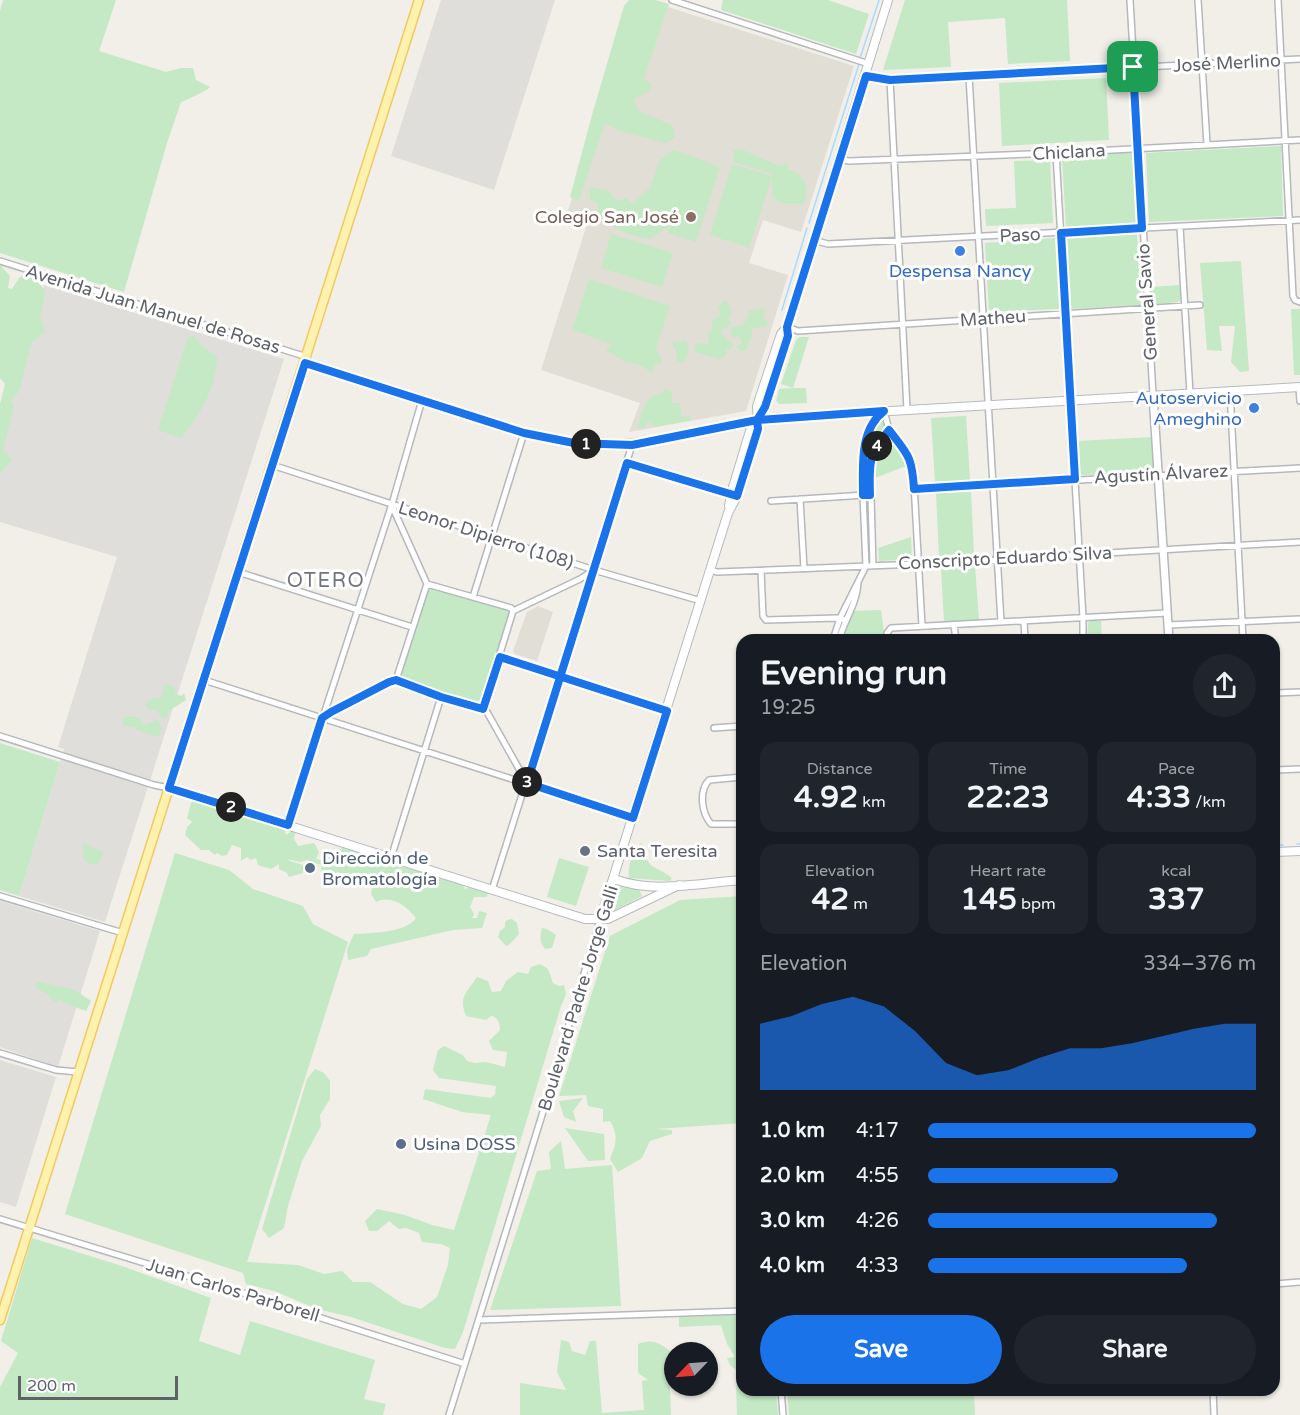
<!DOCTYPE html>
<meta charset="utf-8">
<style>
:root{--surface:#171b24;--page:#20242c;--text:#f1f3f6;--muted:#9ea1a6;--accent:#1a73e8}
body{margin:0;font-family:"Varela Round",sans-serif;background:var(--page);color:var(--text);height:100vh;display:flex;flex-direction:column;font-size:22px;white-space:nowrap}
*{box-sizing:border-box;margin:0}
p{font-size:20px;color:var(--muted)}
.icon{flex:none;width:33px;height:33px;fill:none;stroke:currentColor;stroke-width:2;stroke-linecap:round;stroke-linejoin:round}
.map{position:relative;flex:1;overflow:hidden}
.panel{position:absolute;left:736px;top:634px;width:544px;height:762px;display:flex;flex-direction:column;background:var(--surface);border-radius:18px;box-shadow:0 2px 4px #0004}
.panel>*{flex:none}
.needle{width:39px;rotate:245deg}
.tools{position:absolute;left:664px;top:1342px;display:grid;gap:12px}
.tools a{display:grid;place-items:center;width:54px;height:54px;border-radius:50%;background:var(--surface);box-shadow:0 2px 4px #0004;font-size:30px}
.scale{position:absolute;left:18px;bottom:15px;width:160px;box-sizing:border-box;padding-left:6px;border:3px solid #5f6368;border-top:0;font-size:16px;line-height:21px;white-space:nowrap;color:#5f6368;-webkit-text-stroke:4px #fff;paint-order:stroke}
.pin{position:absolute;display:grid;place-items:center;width:51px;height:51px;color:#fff;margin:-26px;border-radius:12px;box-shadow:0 3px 9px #0006}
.km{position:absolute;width:30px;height:30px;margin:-15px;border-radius:50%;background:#222;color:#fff;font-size:16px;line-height:30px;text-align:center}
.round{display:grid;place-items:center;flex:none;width:63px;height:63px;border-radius:32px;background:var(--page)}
.overview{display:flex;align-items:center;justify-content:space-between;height:102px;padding:0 24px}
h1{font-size:33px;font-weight:700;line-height:45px}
.metrics{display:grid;grid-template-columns:repeat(3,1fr);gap:9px;height:102px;padding:6px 24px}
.metrics div{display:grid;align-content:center;border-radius:15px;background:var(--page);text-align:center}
.metrics b{font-size:30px;font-weight:700}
.metrics small{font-size:16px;font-weight:400}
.metrics p{font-size:16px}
.chart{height:168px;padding:12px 24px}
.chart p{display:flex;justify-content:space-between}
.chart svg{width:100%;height:108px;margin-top:6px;fill:var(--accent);opacity:.7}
.action{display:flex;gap:12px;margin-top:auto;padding:12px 24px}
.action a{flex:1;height:69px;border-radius:36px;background:var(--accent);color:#fff;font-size:24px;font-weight:700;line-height:69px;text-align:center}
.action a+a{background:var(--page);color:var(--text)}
ul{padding:0 24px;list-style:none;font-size:20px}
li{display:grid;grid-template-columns:96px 72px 1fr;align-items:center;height:45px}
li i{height:15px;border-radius:8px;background:var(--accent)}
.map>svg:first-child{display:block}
.industrial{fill:#e0deda}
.education{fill:#e1ded6}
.green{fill:#c5e8c5}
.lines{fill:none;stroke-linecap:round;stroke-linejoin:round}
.stream{stroke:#aadaff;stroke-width:1.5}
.minor-casing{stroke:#b5b8bc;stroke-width:8}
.tertiary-casing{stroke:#b5b8bc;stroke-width:10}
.secondary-casing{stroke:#b6babf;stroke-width:10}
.primary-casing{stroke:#f2c960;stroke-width:11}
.minor{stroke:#fff;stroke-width:5}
.tertiary{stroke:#fff;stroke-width:7}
.secondary{stroke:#fff;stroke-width:8}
.primary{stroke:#fff2af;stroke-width:8}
.route-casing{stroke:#fff;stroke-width:12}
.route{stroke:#1a73e8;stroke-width:8}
.education-dot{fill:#8d6e63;stroke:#fff;stroke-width:2}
.shop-dot{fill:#3f7fe0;stroke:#fff;stroke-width:2}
.worship-dot{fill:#6b7280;stroke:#fff;stroke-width:2}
.service-dot{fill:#5c6f8a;stroke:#fff;stroke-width:2}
.labels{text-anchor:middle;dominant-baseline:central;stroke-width:6;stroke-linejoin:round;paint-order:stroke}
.street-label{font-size:18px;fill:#5f6368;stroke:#fff}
.education-label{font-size:18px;fill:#785e54;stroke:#fff;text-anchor:end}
.shop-label{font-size:18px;fill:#366cbe;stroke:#fff}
.worship-label{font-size:18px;fill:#5b616d;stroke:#fff;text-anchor:start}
.service-label{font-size:18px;fill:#4e5e75;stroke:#fff;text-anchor:start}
.neighbourhood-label{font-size:20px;letter-spacing:1.5px;fill:#70757a;stroke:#fff}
</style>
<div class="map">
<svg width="1300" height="1415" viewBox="0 0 1300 1415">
<rect width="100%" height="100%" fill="#f1efe8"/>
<!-- industrial -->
<path class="industrial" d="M441,0h114l-61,190 -103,-34z
M44,285l240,74 -179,563 -86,-26 45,-147 -6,-2 59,-190 -117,-35v-83z
M0,901l100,30 -42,136 -58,-20z
M0,1060l56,17 -40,130 -16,-5z"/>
<!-- education -->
<path class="education" d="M635,0h11l208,66 -53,166 -38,-12 -14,43 39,12 -42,136 -117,21 11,-29 -99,-33 47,-149 -21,-7z
M538,606l15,6 -16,49 -22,-7 -2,-3 14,-39z"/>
<!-- green -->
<path class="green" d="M3,0h113l-17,51 67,21 15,-4h12l3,12 14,7c-2,3 -25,14 -29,15l-14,41 -43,149 -124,-39v-242z
M629,0h26l14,4 -25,75 7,5 -2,7 -15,8 4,12 34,14 3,12 -9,6 -46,-12 -15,-8 -26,78 -9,-4 22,-82 32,-109z
M723,0h105l41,14 -13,40 -135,-44z
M905,0h162l3,61 -62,3 -3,-46 -57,4 3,45 -68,3z
M1106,78l3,62 -107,6 -3,-63z
M1281,146l2,70 -134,6 -3,-69z
M741,149l38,17 8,-4 1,8c17,3 23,19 15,35l-22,-2 -9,-6v-20l-23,71 -39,-13 22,-71 40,12v-2l-38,-12 -1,-11z
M674,150l46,17 -24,75 -28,-9 1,-7 -20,13c-23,-4 -34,-10 -52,-25l1,-10 -10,-6 2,-11 19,4 8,10 9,-3 7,6 17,-17 10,-27z
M1132,152l4,71 -70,4 -4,-70z
M1050,160l3,63 -67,3 -1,-17 31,-1 -2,-47z
M611,234l62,19 -11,34 -61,-19z
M1137,234l4,71 -71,4 -4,-70z
M1055,238l4,71 -70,3 -4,-69z
M1241,261l8,110 -9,1 -9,-10 4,-36h-16l3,25 -15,-1 -7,-87z
M0,265l10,11 -2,12 4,1 7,-11 6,-4 13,8 8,10 -6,23 5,17 -13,10 -13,49 -8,10 3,5 -11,44 9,9 -12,15v-70l5,-20 -5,-6z
M589,279l81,27 -14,42 6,13 -2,3 -5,1 -4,8 -8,-7 -19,-5 -18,-10 6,-7 -40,-14z
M1180,285l1,14 -3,3 -24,2 -2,-4 -2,-13z
M724,301l5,2 3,10 -3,3 1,7 -4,5 -4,1 -1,5 13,11 -2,3 -6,2v5l-6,4 -26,-7 2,-9 11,1 2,-5 -2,-5 4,-2 2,-12 7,-5 -2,-8z
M763,308l2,4 -3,6 6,4 -1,4 -16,3 1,6 -6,15 -5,1 -5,-4 2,-2h3v-6l-3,-3 -6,2 -2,-10 13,-3 6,-9 -1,-5z
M1291,309h9v66h-6z
M194,336l6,8 17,13c-1,31 -16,57 -36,81l-23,-8 30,-93z
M799,337h10l-16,51h13l1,15 -28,1 -3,-3 3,-12 14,-1 -12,-4 15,-44z
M674,341h12l3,7 -4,14 -3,1 -5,-2 -1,-12 -4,-6z
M665,389l7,3 -1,10 9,2 2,12h8l1,4 -36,7 -7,-6 -4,7h-7c5,-15 7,-33 24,-34z
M966,416l4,64 -35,2 -4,-64z
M882,420l2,2v10l-15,23 -3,32c-2,-22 0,-46 11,-66z
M1154,437l1,31 -1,3 -72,4 -3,-2 -2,-32z
M890,438l19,27 -37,14c-1,-14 2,-35 18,-41z
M971,492l3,63 -35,2 -3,-64z
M911,537l1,22 -33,2 -1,-13z
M975,566l4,54 -35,2 -3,-54z
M429,589h4l76,22 1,5 -28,86 -4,2 -76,-24 -2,-3z
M881,610l4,30h-43l10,-29z
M1090,621h11l1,19h-15l1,-17z
M165,684l10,3v6l6,3 3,-3 2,7 -16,10 -5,9 -4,-2 -4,-7h-8l-4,-6 10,-7 6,1z
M129,716l11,2 3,7 14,-5 6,8 -4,3 2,3 -2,3 -22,-7 -2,-3h-6l-6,-2v-7z
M0,743l60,19 -41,134 -19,-6z
M195,799l89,29 2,7 8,-5 1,3 -1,6 4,7 16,-3 5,9 -3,7 5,1 8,-11 3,8 -2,5 4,1 5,-13 6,-4c10,4 43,13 48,18l27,7 2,2 40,11 3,5 7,-2 16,4 -1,6h-13l-4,10 4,7 -2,4h5l2,-7 8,2 -5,15 -29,2 -82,19 -4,7 -19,4 -1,-11 7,-15c17,-1 52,-1 62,-16 -9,-11 -24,-24 -40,-16l-5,-8 3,-16 -12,1 -25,-7 -4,6 -8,2 -4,-3v-12l-14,-5 -7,2 -12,-3 2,2 13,4v8l-14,4 -2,-4 -8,-4v-5l-8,5 -13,-4 -2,-7 -5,2 -4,-3 -6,4v-13l-9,-3 -5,10 -5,1 -5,-3 -2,2 -6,-5h-8l-16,-15 2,-8 5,-5 -5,-4 4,-15z
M83,843l21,9 -7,13 -9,-2 -5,-4z
M641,843l4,4c-1,22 13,19 27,31l-2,3 -41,-3c-2,-11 4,-27 12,-35z
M175,853l54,17 24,19 50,17 10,18 35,18 -101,320 51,3 26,9 18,-3 11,11h17l33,22 18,5 16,-12 11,-32 2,-17 -9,-4 -19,-2 -3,-9 -13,-5 -7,1 -10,-8 -12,10h-8l-4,-10 12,-12 28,6 27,10 22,5 37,-115 -29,-3 -39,-13 2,-10 66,9 4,-4 1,-8 -57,-8 -6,-8 5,-20 6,-4 19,9 4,6 8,2 11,-1 19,5 2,-15 -14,-2 -4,-9 11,-11c0,-7 -2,-13 -9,-14l-5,4 -20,-4c-8,-20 1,-23 11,-39l11,4 4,11 9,-1 5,-10 12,-9 10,2 3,-7 9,-3 8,5 5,14 6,3 5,-1 2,9 -5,12 -98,326 -8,17 -10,-1 -94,-31 -34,-8 -43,-18 -28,-7 -3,-11 -178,-59z
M559,858l30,9 -13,39 -29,-9z
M618,887l21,2 3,7 -27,14 -4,-7 4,-14z
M742,896v227l-86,6 16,1v4l-22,7 -8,17 -24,14 -8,-13c6,-15 9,-23 0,-38l-7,1v-13l-15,-3 -2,-11 -27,1 51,-160 70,-36z
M512,919l5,4 2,11 -9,10 -4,2 -8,-9 2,-6 5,-4v-5l2,-2z
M542,928l5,1 9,6 -4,13 -7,1c-6,-8 -5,-12 -3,-21z
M36,981l39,9 16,11 -5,10 -22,-8 -3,-3 -6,2 -9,-9 -10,-5z
M315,1069l9,4 6,8v18l-10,16 1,11 -19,35 -14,45 -4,22 -15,10 -7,-9 45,-150z
M583,1098l-10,13 3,11 -12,-5 -5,-16z
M565,1128l39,6 1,26 -17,1z
M561,1141l4,28 47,-4 9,141 -131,4 47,-139 14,-2 -2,-17z
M32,1238l87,27 92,33 -12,43 41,14 10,-34 125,39 -11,39 22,5 -3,11h-383v-28l18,-34 -17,-12z
M742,1315v60l-12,-10 -3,-7 8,-1 -8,-13 -6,-19 -42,2v-10z
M561,1340l8,2 3,9 13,4 5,-14h6l6,72 42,-3 -2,-29 6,-1 -10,-7v-29c14,-6 23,-1 34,9v7l-4,4 5,9 -1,12 -2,2 1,28h-151v-32l46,7 -9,-18z
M742,1384v6l34,1 2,24h-41l-1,-30z
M787,1391h187l1,24h-186z"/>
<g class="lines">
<!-- stream -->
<path class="stream" d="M860,58l19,-58
M809,223l50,-159
M782,310l25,-82
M1297,844h3
M1275,845h8"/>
<defs>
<path id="minor" d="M672,0l197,64
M1130,0l23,395
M1198,0l9,144
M1278,0l15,296 2,4 5,2
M866,76l24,4 410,-21
M969,76l32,546
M890,80l17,329
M1056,153l27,465v22
M839,159l10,2 207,-8 244,-13
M1180,227l10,166
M813,240l15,4 472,-24
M0,261l307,96
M787,327l11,4 402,-26
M1299,387l1,14
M1230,391l13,249
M627,463l105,31
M272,465l322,105 107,31
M914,489l386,-21
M800,499l4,70
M771,501l94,-6
M392,506l35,78
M873,566l-3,-105 4,-11 15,-20
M710,570l7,2 201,-8 382,-22
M761,571l2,45 3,4 71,-2 8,2
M238,572l174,55
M427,584l84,24 2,3
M473,597l51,-164
M513,611l67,-32 14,-9
M1024,621l1,19
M954,625l2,15
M1168,625l132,-6
M833,640l7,-22 26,-52 -3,-71 2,-49 6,-24 13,-11 5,19 21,28 3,8 9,160
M839,640c5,-20 18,-36 19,-57
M888,640l-1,-7 4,-5 276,-15
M500,657l167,54
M204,680l429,138
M396,680l31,-96
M396,680l45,17 42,12
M1275,693l25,-1
M483,709l30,-98
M483,709l4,3 40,71
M324,717l65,-35 7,-2
M714,728l28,-2
M0,736l154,49 15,3
M1275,770l25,-1
M742,777l-33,3c-10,11 -8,32 2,44h31
M288,825l104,-321 30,-104
M391,858l50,-161
M492,890l140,-445
M0,896l123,37
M0,1053l56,17 22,2
M0,1219l243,74 222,71
M1275,1284l25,-2
M479,1320l263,-9
M781,1390l2,25
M1213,1390l1,25
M449,1415l93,-300 58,-195"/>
<path id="tertiary" d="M1153,395l16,245"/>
<path id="secondary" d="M305,363l219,70 50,10 32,2 36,-2 130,-25 528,-31
M729,506l2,-12 19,-63 15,-24 23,-71 -1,-9 101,-327
M169,788l416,131h23l71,-34
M1275,852l25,-1
M614,879c39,15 87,4 128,1
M600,920l128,-407 9,-17 21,-67 -1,-23 24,-72 6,-7"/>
<path id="primary" d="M0,1320l419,-1320"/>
</defs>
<!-- minor casing -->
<use href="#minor" class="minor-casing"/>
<!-- tertiary casing -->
<use href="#tertiary" class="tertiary-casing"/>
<!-- secondary casing -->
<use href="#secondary" class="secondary-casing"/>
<!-- primary casing -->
<use href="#primary" class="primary-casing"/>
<!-- minor -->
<use href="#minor" class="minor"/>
<!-- tertiary -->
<use href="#tertiary" class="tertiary"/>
<!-- secondary -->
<use href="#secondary" class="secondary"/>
<!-- primary -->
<use href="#primary" class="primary"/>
</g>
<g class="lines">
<defs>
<path id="route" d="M1133,67l-243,13 -24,-4 -79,251 1,9 -23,71 -8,13 -125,25 -58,-2 -50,-10 -219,-70 -136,425 119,37 34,-107 9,-6 58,-30 7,-2 45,17 42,12 17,-52 167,54 -34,107 -106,-35c33,-107 67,-213 100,-320l110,33 21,-67 -1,-9 127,-9c-25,19 -21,55 -21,84h7c-1,-31 -2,-40 19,-65 19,25 23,26 25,59l161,-10 -14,-246 81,-5 -9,-161"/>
</defs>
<!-- route casing -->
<use href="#route" class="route-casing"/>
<!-- route -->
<use href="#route" class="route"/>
</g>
<!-- markers -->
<circle class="education-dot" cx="691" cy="217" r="6"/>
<g class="shop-dot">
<circle cx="960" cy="251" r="6"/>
<circle cx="1254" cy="408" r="6"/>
</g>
<circle class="worship-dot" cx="585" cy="851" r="6"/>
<g class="service-dot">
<circle cx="310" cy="868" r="6"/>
<circle cx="401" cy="1144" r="6"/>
</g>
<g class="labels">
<!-- street labels -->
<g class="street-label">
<text transform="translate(1227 63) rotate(-3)">José Merlino</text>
<text transform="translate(1069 152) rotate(-3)">Chiclana</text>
<text transform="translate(1020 235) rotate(-3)">Paso</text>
<text transform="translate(1147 302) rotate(-94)">General Savio</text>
<text transform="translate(153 309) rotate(17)">Avenida Juan Manuel de Rosas</text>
<text transform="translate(993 318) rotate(-4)">Matheu</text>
<text transform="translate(1161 474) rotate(-3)">Agustín Álvarez</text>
<text transform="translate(486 535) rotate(18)">Leonor Dipierro (108)</text>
<text transform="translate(1005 558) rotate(-3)">Conscripto Eduardo Silva</text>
<text transform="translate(578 998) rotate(-73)">Boulevard Padre Jorge Galli</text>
<text transform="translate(233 1290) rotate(17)">Juan Carlos Parborell</text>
</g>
<!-- education labels -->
<g class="education-label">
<text x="679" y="217">Colegio San José</text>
</g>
<!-- shop labels -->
<g class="shop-label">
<text x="960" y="271">Despensa Nancy</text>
<text x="1242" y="398" text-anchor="end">Autoservicio<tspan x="1242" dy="21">Ameghino</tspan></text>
</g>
<!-- worship labels -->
<g class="worship-label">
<text x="597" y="851">Santa Teresita</text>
</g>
<!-- service labels -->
<g class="service-label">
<text x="322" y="858">Dirección de<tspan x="322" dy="21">Bromatología</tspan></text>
<text x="413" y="1144">Usina DOSS</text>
</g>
<!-- neighbourhood labels -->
<g class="neighbourhood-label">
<text x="326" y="581">OTERO</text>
</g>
</g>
</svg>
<div class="tools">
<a><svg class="needle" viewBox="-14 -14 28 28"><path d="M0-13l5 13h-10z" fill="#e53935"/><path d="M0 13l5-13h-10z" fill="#9ea1a6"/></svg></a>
</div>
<div class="scale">200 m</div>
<div class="pin" style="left:1133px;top:67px;background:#1e9e55"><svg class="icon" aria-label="arrive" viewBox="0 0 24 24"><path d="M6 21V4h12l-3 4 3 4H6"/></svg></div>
<b class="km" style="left:586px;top:444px">1</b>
<b class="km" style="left:231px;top:807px">2</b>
<b class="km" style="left:527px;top:782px">3</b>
<b class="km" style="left:877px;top:446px">4</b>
<section class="panel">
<div class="overview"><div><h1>Evening run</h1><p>19:25</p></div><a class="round"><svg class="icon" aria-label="share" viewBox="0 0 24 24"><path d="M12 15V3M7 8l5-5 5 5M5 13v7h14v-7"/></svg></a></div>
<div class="metrics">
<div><p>Distance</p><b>4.92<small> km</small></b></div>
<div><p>Time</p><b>22:23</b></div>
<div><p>Pace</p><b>4:33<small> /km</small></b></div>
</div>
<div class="metrics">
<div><p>Elevation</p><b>42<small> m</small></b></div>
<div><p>Heart rate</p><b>145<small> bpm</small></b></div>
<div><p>kcal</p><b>337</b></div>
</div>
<div class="chart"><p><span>Elevation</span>334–376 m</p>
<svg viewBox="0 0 160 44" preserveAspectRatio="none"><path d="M0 44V17L10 14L20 9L30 6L40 10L50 20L60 33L70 38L80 36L90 31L100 27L110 27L120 25L130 22L140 19L150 17L160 17V44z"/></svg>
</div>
<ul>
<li><b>1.0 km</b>4:17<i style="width:100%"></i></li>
<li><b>2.0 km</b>4:55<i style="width:58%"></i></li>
<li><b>3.0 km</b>4:26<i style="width:88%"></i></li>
<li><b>4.0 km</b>4:33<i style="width:79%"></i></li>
</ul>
<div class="action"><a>Save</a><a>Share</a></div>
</section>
</div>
